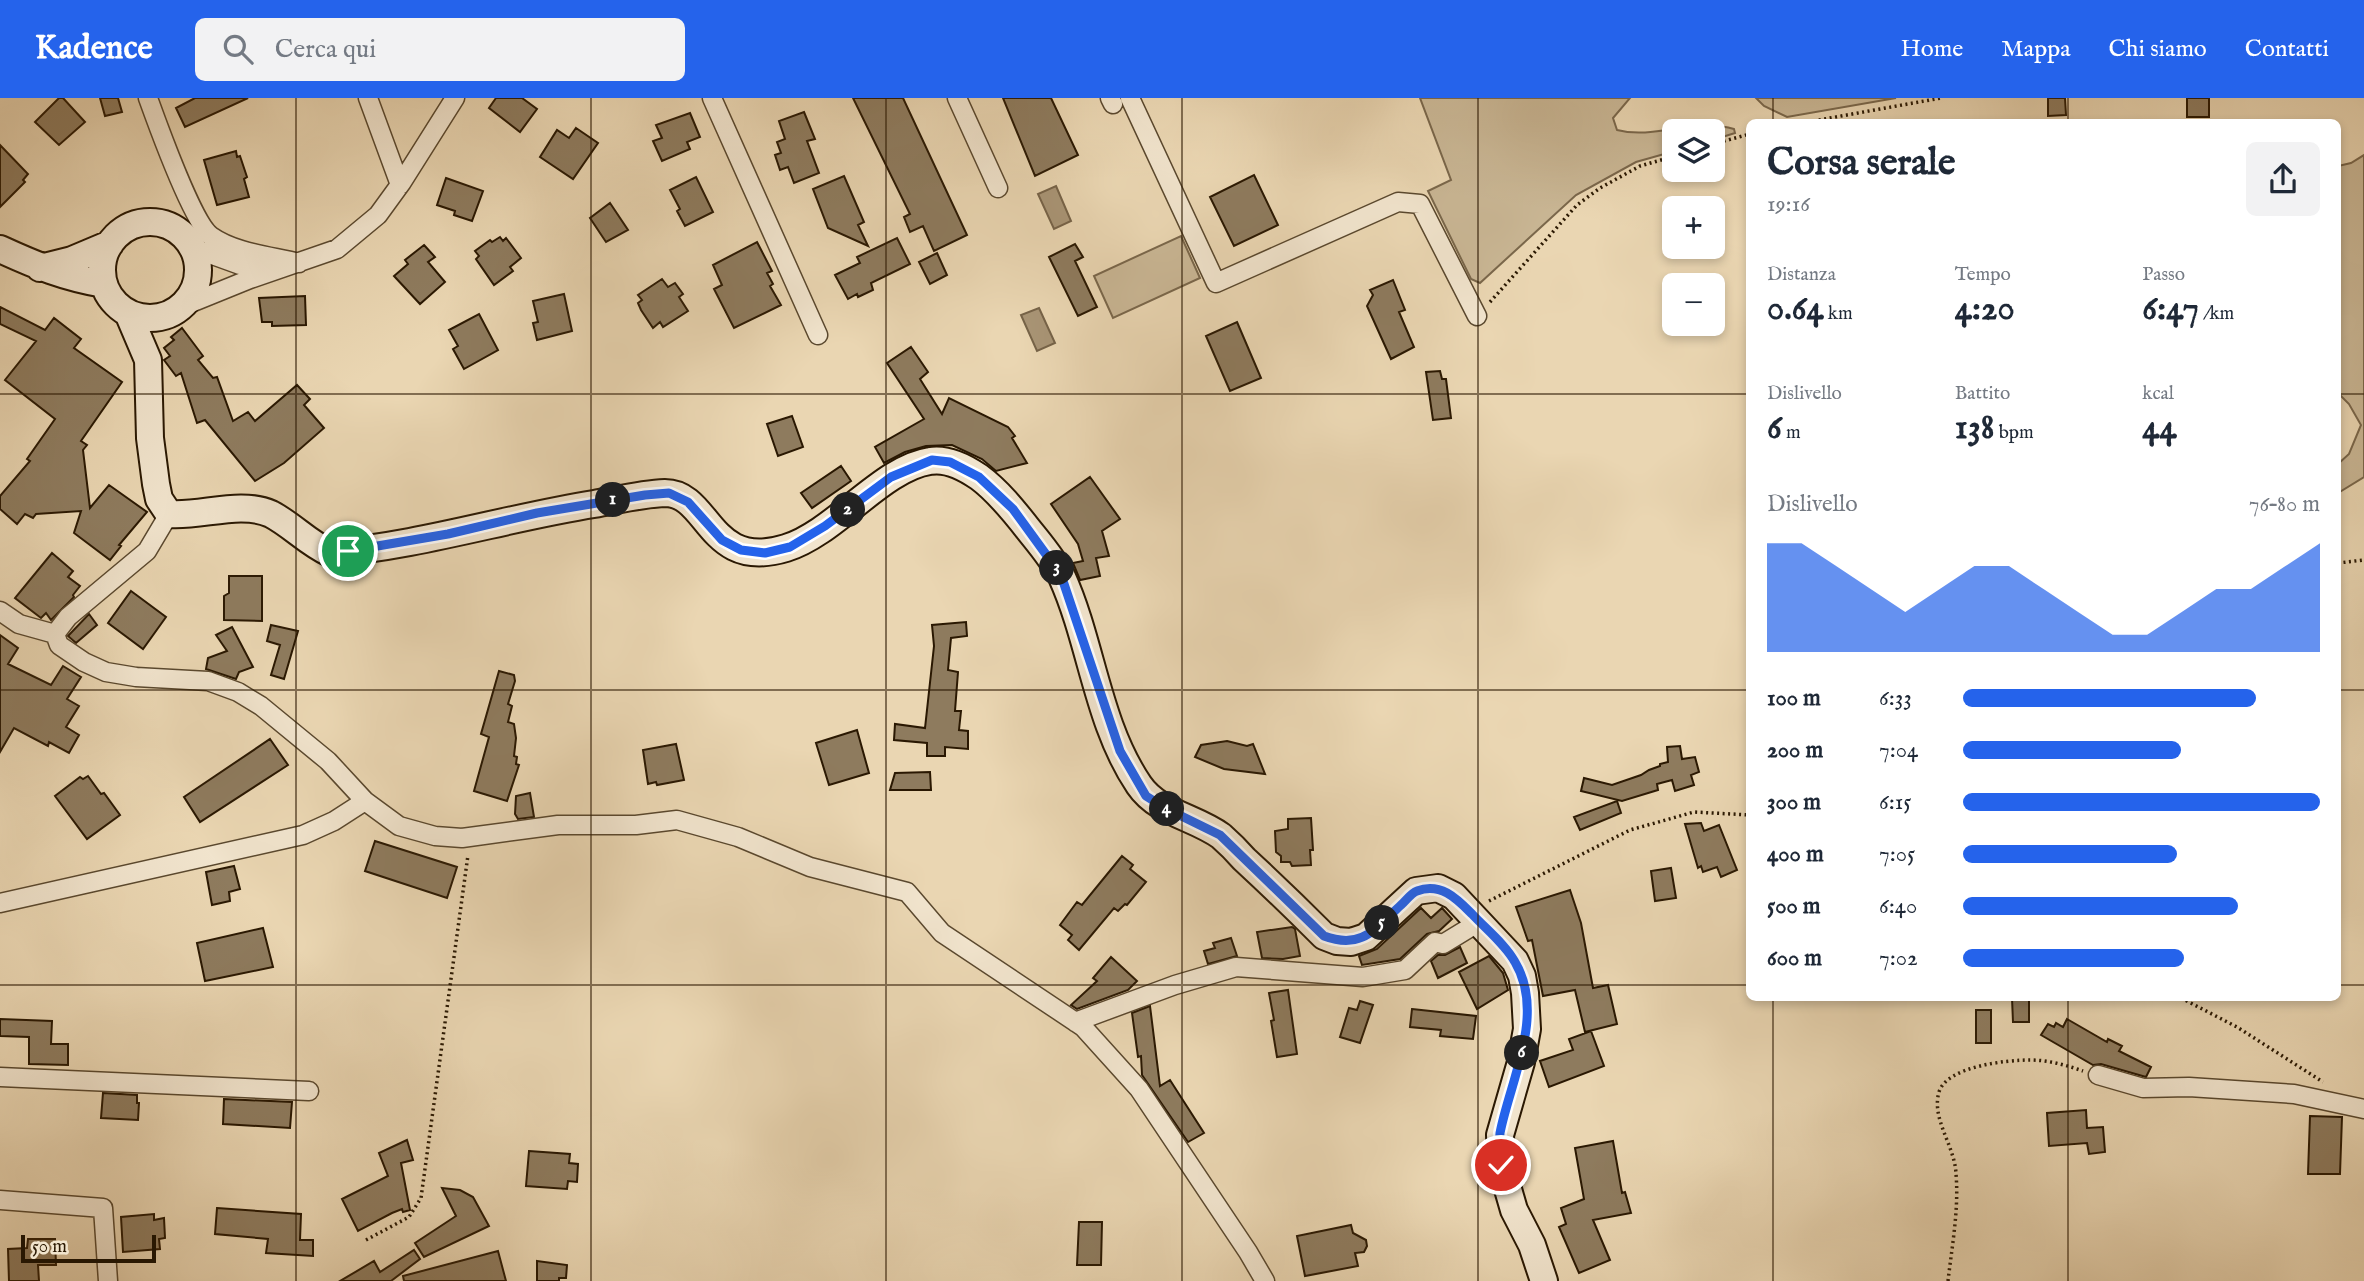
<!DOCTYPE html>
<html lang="it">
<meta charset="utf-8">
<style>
:root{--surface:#fff;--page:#f2f2f3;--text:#1f2937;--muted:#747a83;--accent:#2563eb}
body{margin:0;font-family:"IM FELL English",serif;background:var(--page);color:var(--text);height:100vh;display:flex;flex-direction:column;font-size:26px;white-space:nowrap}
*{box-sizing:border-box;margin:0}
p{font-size:23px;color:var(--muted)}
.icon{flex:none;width:38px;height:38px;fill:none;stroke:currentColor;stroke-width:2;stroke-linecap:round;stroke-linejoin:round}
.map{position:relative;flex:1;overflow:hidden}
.sheet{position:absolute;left:1746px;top:21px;width:595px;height:882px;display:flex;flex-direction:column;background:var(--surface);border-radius:10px;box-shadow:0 4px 10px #0003}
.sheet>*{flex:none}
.tools{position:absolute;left:1662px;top:21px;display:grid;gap:14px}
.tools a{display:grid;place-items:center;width:63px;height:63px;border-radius:10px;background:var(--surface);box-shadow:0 4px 10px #0003;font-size:35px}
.scale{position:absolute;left:21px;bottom:18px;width:135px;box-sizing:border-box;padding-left:7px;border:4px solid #2a1802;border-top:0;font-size:19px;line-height:24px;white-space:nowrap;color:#2a1802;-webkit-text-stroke:5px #f1e4cd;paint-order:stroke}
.pin{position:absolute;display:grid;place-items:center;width:60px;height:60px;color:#fff;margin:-30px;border:4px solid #fff;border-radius:50%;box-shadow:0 2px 7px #0007}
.km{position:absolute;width:35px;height:35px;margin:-18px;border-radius:50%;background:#222;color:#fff;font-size:19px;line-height:35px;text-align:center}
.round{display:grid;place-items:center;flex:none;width:74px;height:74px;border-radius:10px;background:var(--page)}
.summary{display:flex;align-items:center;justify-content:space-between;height:119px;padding:0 21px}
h1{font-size:38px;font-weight:800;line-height:52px}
.figures{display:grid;grid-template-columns:repeat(3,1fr);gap:10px;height:119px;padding:7px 21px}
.figures div{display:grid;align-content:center}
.figures b{font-size:35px;font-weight:800}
.figures small{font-size:19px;font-weight:400}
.figures p{font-size:19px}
.chart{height:196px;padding:14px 21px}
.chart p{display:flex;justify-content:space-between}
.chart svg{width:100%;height:126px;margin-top:7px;fill:var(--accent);opacity:.7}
ul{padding:0 21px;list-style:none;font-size:23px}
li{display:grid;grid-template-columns:112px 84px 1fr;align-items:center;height:52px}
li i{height:18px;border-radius:9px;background:var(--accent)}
header{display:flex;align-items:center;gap:42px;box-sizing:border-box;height:98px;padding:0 35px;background:var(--accent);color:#fff}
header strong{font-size:33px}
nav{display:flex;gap:38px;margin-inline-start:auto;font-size:24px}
.search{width:490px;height:63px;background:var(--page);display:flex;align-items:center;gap:18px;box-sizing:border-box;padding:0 24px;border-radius:10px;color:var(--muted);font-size:26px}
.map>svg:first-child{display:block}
.green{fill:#c9b694;stroke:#7a674b;stroke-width:2}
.water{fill:#a99576;stroke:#766348;stroke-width:2}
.building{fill:#8e7b5e;stroke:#2a1802;stroke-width:2}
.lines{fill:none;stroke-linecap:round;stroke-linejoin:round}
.street-casing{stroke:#5a482e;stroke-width:21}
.secondary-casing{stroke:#2a1802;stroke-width:30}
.path{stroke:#2a1802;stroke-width:3.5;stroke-dasharray:2 3.5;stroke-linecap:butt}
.street{stroke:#f1e4cd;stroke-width:18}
.secondary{stroke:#f1e4cd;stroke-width:26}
.route-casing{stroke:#fff;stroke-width:14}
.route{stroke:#2563eb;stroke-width:9}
.grid{fill:none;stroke:#2a1802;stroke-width:2;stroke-opacity:0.55}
</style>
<header>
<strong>Kadence</strong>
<div class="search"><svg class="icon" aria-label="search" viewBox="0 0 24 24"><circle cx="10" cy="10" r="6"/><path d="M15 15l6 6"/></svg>Cerca qui</div>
<nav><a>Home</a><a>Mappa</a><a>Chi siamo</a><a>Contatti</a></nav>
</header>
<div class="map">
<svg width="2364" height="1183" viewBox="0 0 2364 1183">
<rect width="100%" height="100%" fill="#ead6b2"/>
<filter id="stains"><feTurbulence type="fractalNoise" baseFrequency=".00286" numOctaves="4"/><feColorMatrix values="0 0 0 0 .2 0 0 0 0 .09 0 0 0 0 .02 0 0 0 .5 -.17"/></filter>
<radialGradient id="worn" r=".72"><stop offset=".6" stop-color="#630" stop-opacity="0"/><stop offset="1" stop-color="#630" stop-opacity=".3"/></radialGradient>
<!-- green -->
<path class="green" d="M1420,0h210l-17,20 4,12c38,10 79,-13 117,-1l1,4 -22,7v-9h-38v20l-39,11 -60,33 -96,88 -9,-4 -43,-88 23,-11z
M1756,0h140l-109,19 -23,-11z
M2364,57v322l-26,16v-29l11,-10 12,-29 -12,-21 -11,-11v-227l13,-3z
M1181,138l19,42 -87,40 -19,-42z"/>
<!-- water -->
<path class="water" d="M1056,88l15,35 -17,8 -16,-35z
M1039,210l16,35 -18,8 -16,-36z"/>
<!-- building -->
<path class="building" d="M59,0h4l22,24 -26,23 -24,-23z
M100,0h18l4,14 -17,4z
M195,0h53l-63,29 -9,-19z
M496,0h26l15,11 -17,23 -31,-24z
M853,0h50l64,137 -33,16 -11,-25 -13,6 -6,-15 6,-3z
M1003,0h48l27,57 -43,21z
M2048,0h17l1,17 -18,1z
M2187,0h22v19h-22z
M804,14l11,27 -8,2 12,32 -25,10 -6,-16 -8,3 -5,-15 6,-2 -4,-11 8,-3 -6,-18z
M690,15l10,24 -13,5 3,7 -28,12 -9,-20 9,-3 -6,-13z
M576,30l22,15 -25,36 -33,-22 17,-27 12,8z
M0,47l28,29 -5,6 2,2 -25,25z
M236,53l1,6 3,-1 7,21 -3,2 5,18 -32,8 -13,-45z
M1254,77l24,50 -44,21 -24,-49z
M844,78l20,46 -6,3 10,21 -40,-18 -15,-39z
M696,79l17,35 -28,14 -8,-15 3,-2 -10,-19z
M446,80l37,13 -11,30 -18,-6 1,-4 -18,-6z
M610,105l18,27 -22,12 -16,-24z
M500,139l3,4 3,-3 15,20 -11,9 3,4 -19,14 -18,-26 3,-3 -4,-5 15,-11 2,2z
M897,140l13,26 -39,19 2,7 -15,7 -1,-3 -9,5 -13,-24 25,-12 -3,-6z
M757,144l15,29 -5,2 6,11 -3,2 11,19 -47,23 -20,-39 8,-4 -9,-20z
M1075,146l8,13 -8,4 22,46 -19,9 -29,-59z
M424,147l11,12 -7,5 17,20 -25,22 -26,-28 14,-12 -3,-4z
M937,155l10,22 -17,9 -11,-22z
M662,181l6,8 7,-4 8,11 -4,3 9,14 -25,16 -3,-5 -7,6 -12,-18 -3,-7 4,-3 -4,-5z
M1393,182l12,30 -6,2 15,35 -23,12 -24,-53 6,-11 -3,-5z
M564,196l8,37 -35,9 -4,-17 5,-1 -5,-21z
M305,198l1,29 -34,1v-4h-10l-3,-24z
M0,209l45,23 9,-12 27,21 -7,9 48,34 -41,59 6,4 -4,5 7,58 19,-23 38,27 -28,33 2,1 -11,14 -36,-27 7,-22 -45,3 -3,4 -8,-4 -8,10 -17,-15v-13l30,-35 -3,-2 28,-40 -50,-39 31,-39 -36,-17z
M479,216l19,36 -34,19 -11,-20 5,-3 -9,-16z
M1237,224l24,56 -31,13 -24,-55z
M182,230l21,28 -5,4 15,18 4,-1 16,44 15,-9 7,9 42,-36 13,14 -6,6 20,23 -40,35 -29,18 -50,-61 -8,3 -16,-50 -5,3 -12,-16 6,-4 -6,-8 10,-8 -3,-3z
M911,249l17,25 -8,7 22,35 7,-16 59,29 7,9 -3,2 15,25 -31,8 -14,-12 -30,-14 -26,1 -21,6 -21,11 -9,-16 49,-28 -37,-56z
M1440,273l2,8h4l5,39 -18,2 -7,-48z
M792,318l11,31 -25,9 -11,-32z
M841,368l10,15 -39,27 -11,-15z
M1090,379l30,42 -18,12 7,25 -13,2 4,18 -20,4 -7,-17 10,-2 -5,-17 -27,-40z
M52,455l21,18 -5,6 12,9 -7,9 1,2 -23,23 -5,-7 -5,5 -26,-20z
M229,478h33v45l-38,-1v-24l5,-3z
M131,493l35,26 -23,32 -35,-26z
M89,516l8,11 -21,18 -8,-7z
M966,524l1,14 -16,2 -3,32 10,2 -3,39h6l-2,19 9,1v18l-23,-2v9h-18v-13l-33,-3 1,-16 30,4 9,-82 -2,-21z
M271,527l27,6 -14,48 -13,-4 9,-30 -13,-4z
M232,529l21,40 -14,5 -3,7 -30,-10 2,-11 19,-7 -11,-16z
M0,537l18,13 -10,16 43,21 12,-19 18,11 -14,22 12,7 -13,21 13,8 -10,18 -20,-11 -1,4 -34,-18 -14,24z
M499,573l15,4 1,6 -7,23 4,2 -4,16 6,2 2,14 -2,18 3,1 -1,7 3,1 -12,36 -33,-10 15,-54 -8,-3z
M857,632l12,43 -40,12 -13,-42z
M270,641l18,26 -88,57 -16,-25z
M1227,643l20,5 6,-2 12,30 -41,-5 -29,-12 6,-12z
M676,646l8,36 -27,5 -1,-3 -8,2 -5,-34z
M1680,648l2,13 13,-2 4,15 -8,3 3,10 -19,6 -3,-11 -15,4 1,6 -36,11 -41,-10 3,-13 28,7 29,-10 8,-5 11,-4v-2l8,-2 -1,-15z
M930,674l1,18h-41l5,-17z
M88,678l13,18 3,-1 16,22 -33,24 -32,-43 25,-19 3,2z
M530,695l4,24 -16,2 -3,-5 1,-18z
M1617,703l4,12 -41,17 -6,-13z
M1311,720l2,32h-3l1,15 -19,1 -2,-4h-9v-6l-5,-4 -1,-21 13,-2v-10z
M1701,725l3,8 15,-6 18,45 -16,7 -4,-10 -14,5 -2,-6 -3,2 -13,-44z
M375,743l82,26 -10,31 -82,-27z
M1122,758l11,9 -3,4 16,13 -19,23 -2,-1 -7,7 -4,-3 -35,42 -11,-10 4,-5 -12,-10 17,-23 5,3z
M234,768l6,23 -11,3 1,9 -18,4 -6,-33z
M1671,770l5,30 -21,3 -4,-30z
M1570,792l11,33 12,65 15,-3 9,39 -32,8 -10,-42 -32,6 -11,-56 -4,1 -12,-34z
M1421,810l10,10 11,-10 10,11 -13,12 -12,3 -27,25 -38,6 -3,-9 18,-7z
M1292,829l3,2 5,27 -17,3 -21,-1 -5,-26z
M263,830l10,39 -68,14 -8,-38z
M1231,840l6,18 -29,8 -4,-13 11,-3 -2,-5z
M1460,849l7,16 -29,15 -7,-17 7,-6h7z
M1489,858l14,17 5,17 -31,19 -18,-37z
M1111,859l26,24 -9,9 -51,19 -6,-4 26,-24 -4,-3z
M1288,892l9,64 -20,3 -6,-36 3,-1 -5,-27z
M2012,900h17v24h-16z
M1360,903l13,4 -13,38 -20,-6 9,-29 8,2z
M1150,908l10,80 10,-6 34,53 -16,9 -46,-67 -1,-19 -3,1 -6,-44z
M1412,911l64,7 -3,23 -33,-3 1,-6 -31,-3z
M1976,912h15v33h-15z
M0,921l52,2 -1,23h17v21l-39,-1v-27l-29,-1z
M2067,921l40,23 1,-3 14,7 -3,5 32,16 -5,10 -45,-13 -8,1 -52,-30 7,-11 6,3 2,-4 7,4z
M1591,933l13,35 -55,21 -9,-26 33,-11 -4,-11z
M103,995l34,2v8h2l-1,17 -37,-2z
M224,1001l68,3 -2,26 -67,-4z
M2086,1012l1,18 16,-1 2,25 -16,2 -2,-11 -38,3 -2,-33z
M2310,1018l32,1 -2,57h-32z
M407,1042l6,20 -12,3 9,47 -7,2 -1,-3 -10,4 -34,18 -16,-32 46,-23 -9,-23z
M1613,1043l9,52 3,-1 6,21 -38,7 17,40 -31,13 -20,-46 7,-3 -5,-16 23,-9 -9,-51z
M529,1053l41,3 -1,9 9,1 -1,18 -9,-1 -1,8 -41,-3z
M442,1090l18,2 13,7 16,29 -65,31 -9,-14 41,-27z
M217,1110l84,6 -1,26h13v16l-47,-3 2,-14 -53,-5z
M154,1116v6l10,-2 1,20 -6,1 1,10 -37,3 -2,-35z
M1079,1124h23l-1,43h-24z
M1351,1127l2,8 13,7 1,6 -3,6 -9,1 3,13 -53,10 -8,-40z
M28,1141h27l1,26h-18l1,16h-30l-1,-32 19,-1z
M414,1152l6,9 -29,22h-51l34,-20 6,11z
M498,1153l8,30h-102l-1,-5z
M537,1163l30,4 -1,13h-7v3h-22z"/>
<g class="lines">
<defs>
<path id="street" d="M148,0c9,25 45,125 63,138 24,17 60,20 88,27
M368,0l32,87
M712,0l106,237
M957,0l41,90
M1110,0l3,6
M1130,0l86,185 182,-81 22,2 57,112
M193,150l47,17 33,3
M181,209l69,-28 87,-30 41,-34 24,-33 53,-84
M169,416l-22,37 -79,66 -13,17 4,11 25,17 22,10 30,5 72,4 30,11 23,14 67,55 37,40 34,25 36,10 27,2 96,-13h78l41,-5 61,17 72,30 97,25 35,41 141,94 56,62 109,163 17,29
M0,513l19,13 36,10
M0,805l303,-68 31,-14 31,-20
M1075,924l100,-37 61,-18 127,10 42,-7 30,-28 8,2 36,-22
M2098,977l45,13 46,-1 105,7 70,15
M0,979l309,14
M0,1102l103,8 5,73"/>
<path id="secondary" d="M102 172a48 48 0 1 1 96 0a48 48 0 1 1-96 0Z
M0,151c37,17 64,28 104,35
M40,170l32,-8 38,-16
M128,215l20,47 2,78 6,46 3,15 10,15c32,3 71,-14 102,0 21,11 37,29 59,39 89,-7 176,-35 264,-49 23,-4 47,-10 71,-11 45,0 43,79 121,55 49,-15 96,-80 144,-87 17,-3 36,7 49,16 19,14 35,34 49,52 12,15 26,31 34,48 30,67 35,146 77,208 19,28 56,32 82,51 8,7 16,15 23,23 27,25 54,51 80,77l13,5 14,1 15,-5 50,-46 22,-3 16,8 61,65 7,15 3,17 2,36 -6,33 -21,73 1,30 13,45 18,35 12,36"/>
</defs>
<!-- street casing -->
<use href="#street" class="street-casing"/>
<!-- secondary casing -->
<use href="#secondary" class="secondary-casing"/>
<!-- path -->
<path class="path" d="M1808,24l133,-24
M1713,46l37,-10
M1490,204l87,-97 23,-17 40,-22 35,-10
M2338,465l26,-3
M1489,803l141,-71 64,-18 56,3
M2181,900l56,29 86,55
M366,1142l43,-23 12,-19 47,-343
M1948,1183c4,-35 11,-72 8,-107 -1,-28 -25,-55 -17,-82 8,-26 68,-32 91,-32 18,0 36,5 53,11"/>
<!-- street -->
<use href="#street" class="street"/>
<!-- secondary -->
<use href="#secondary" class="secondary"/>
</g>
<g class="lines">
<defs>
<path id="route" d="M348,453l100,-17 89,-21 108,-18 24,-2 19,9 34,38 19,10 24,3 25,-6 35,-21 66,-49 41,-17 18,2 29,15 34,32 48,66 59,176 26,45 19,12 55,27 104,101c38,14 51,-7 77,-31 5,-4 10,-12 16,-14 24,-9 40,8 55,23 14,15 33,30 43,48 31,52 -5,119 -15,171 -1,10 1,22 1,32"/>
</defs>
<!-- route casing -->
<use href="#route" class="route-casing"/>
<!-- route -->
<use href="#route" class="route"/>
</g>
<!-- grid -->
<path class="grid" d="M296,0v1183M591,0v1183M886,0v1183M1182,0v1183M1478,0v1183M1773,0v24M2068,0v24M0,296h1750M2338,296h26M0,592h1750M2338,592h26M0,887h1750M2338,887h26M1773,900v283M2068,900v283"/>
<rect width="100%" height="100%" filter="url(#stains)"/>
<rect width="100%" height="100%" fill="url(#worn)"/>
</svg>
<div class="tools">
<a><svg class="icon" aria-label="layers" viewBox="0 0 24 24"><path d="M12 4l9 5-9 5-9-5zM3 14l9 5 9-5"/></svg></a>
<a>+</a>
<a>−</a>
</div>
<div class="scale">50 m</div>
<div class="pin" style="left:348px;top:453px;background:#1e9e55"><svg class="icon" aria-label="arrive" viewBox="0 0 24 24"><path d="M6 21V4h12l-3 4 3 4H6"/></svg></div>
<div class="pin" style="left:1501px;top:1067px;background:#d93025"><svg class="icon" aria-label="check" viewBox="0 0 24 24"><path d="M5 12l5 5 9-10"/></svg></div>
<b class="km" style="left:613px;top:402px">1</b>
<b class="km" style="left:848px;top:412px">2</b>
<b class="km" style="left:1057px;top:470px">3</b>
<b class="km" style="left:1167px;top:711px">4</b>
<b class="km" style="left:1382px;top:825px">5</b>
<b class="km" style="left:1522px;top:955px">6</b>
<section class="sheet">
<div class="summary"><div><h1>Corsa serale</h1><p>19:16</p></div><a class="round"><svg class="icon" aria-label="share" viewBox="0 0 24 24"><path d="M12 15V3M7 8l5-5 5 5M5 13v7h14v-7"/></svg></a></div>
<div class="figures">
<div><p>Distanza</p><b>0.64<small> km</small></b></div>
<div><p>Tempo</p><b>4:20</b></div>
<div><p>Passo</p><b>6:47<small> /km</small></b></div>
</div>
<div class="figures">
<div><p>Dislivello</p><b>6<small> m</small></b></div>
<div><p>Battito</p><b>138<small> bpm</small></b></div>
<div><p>kcal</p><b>44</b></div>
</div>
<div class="chart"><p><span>Dislivello</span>76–80 m</p>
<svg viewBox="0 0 160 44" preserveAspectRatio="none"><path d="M0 44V6L10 6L20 14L30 22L40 30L50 22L60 14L70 14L80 22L90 30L100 38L110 38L120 30L130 22L140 22L150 14L160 6V44z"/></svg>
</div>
<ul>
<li><b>100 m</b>6:33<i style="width:82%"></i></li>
<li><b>200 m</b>7:04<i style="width:61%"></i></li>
<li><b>300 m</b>6:15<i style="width:100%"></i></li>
<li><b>400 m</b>7:05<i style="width:60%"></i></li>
<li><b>500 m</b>6:40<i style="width:77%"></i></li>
<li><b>600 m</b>7:02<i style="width:62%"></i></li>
</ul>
</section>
</div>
